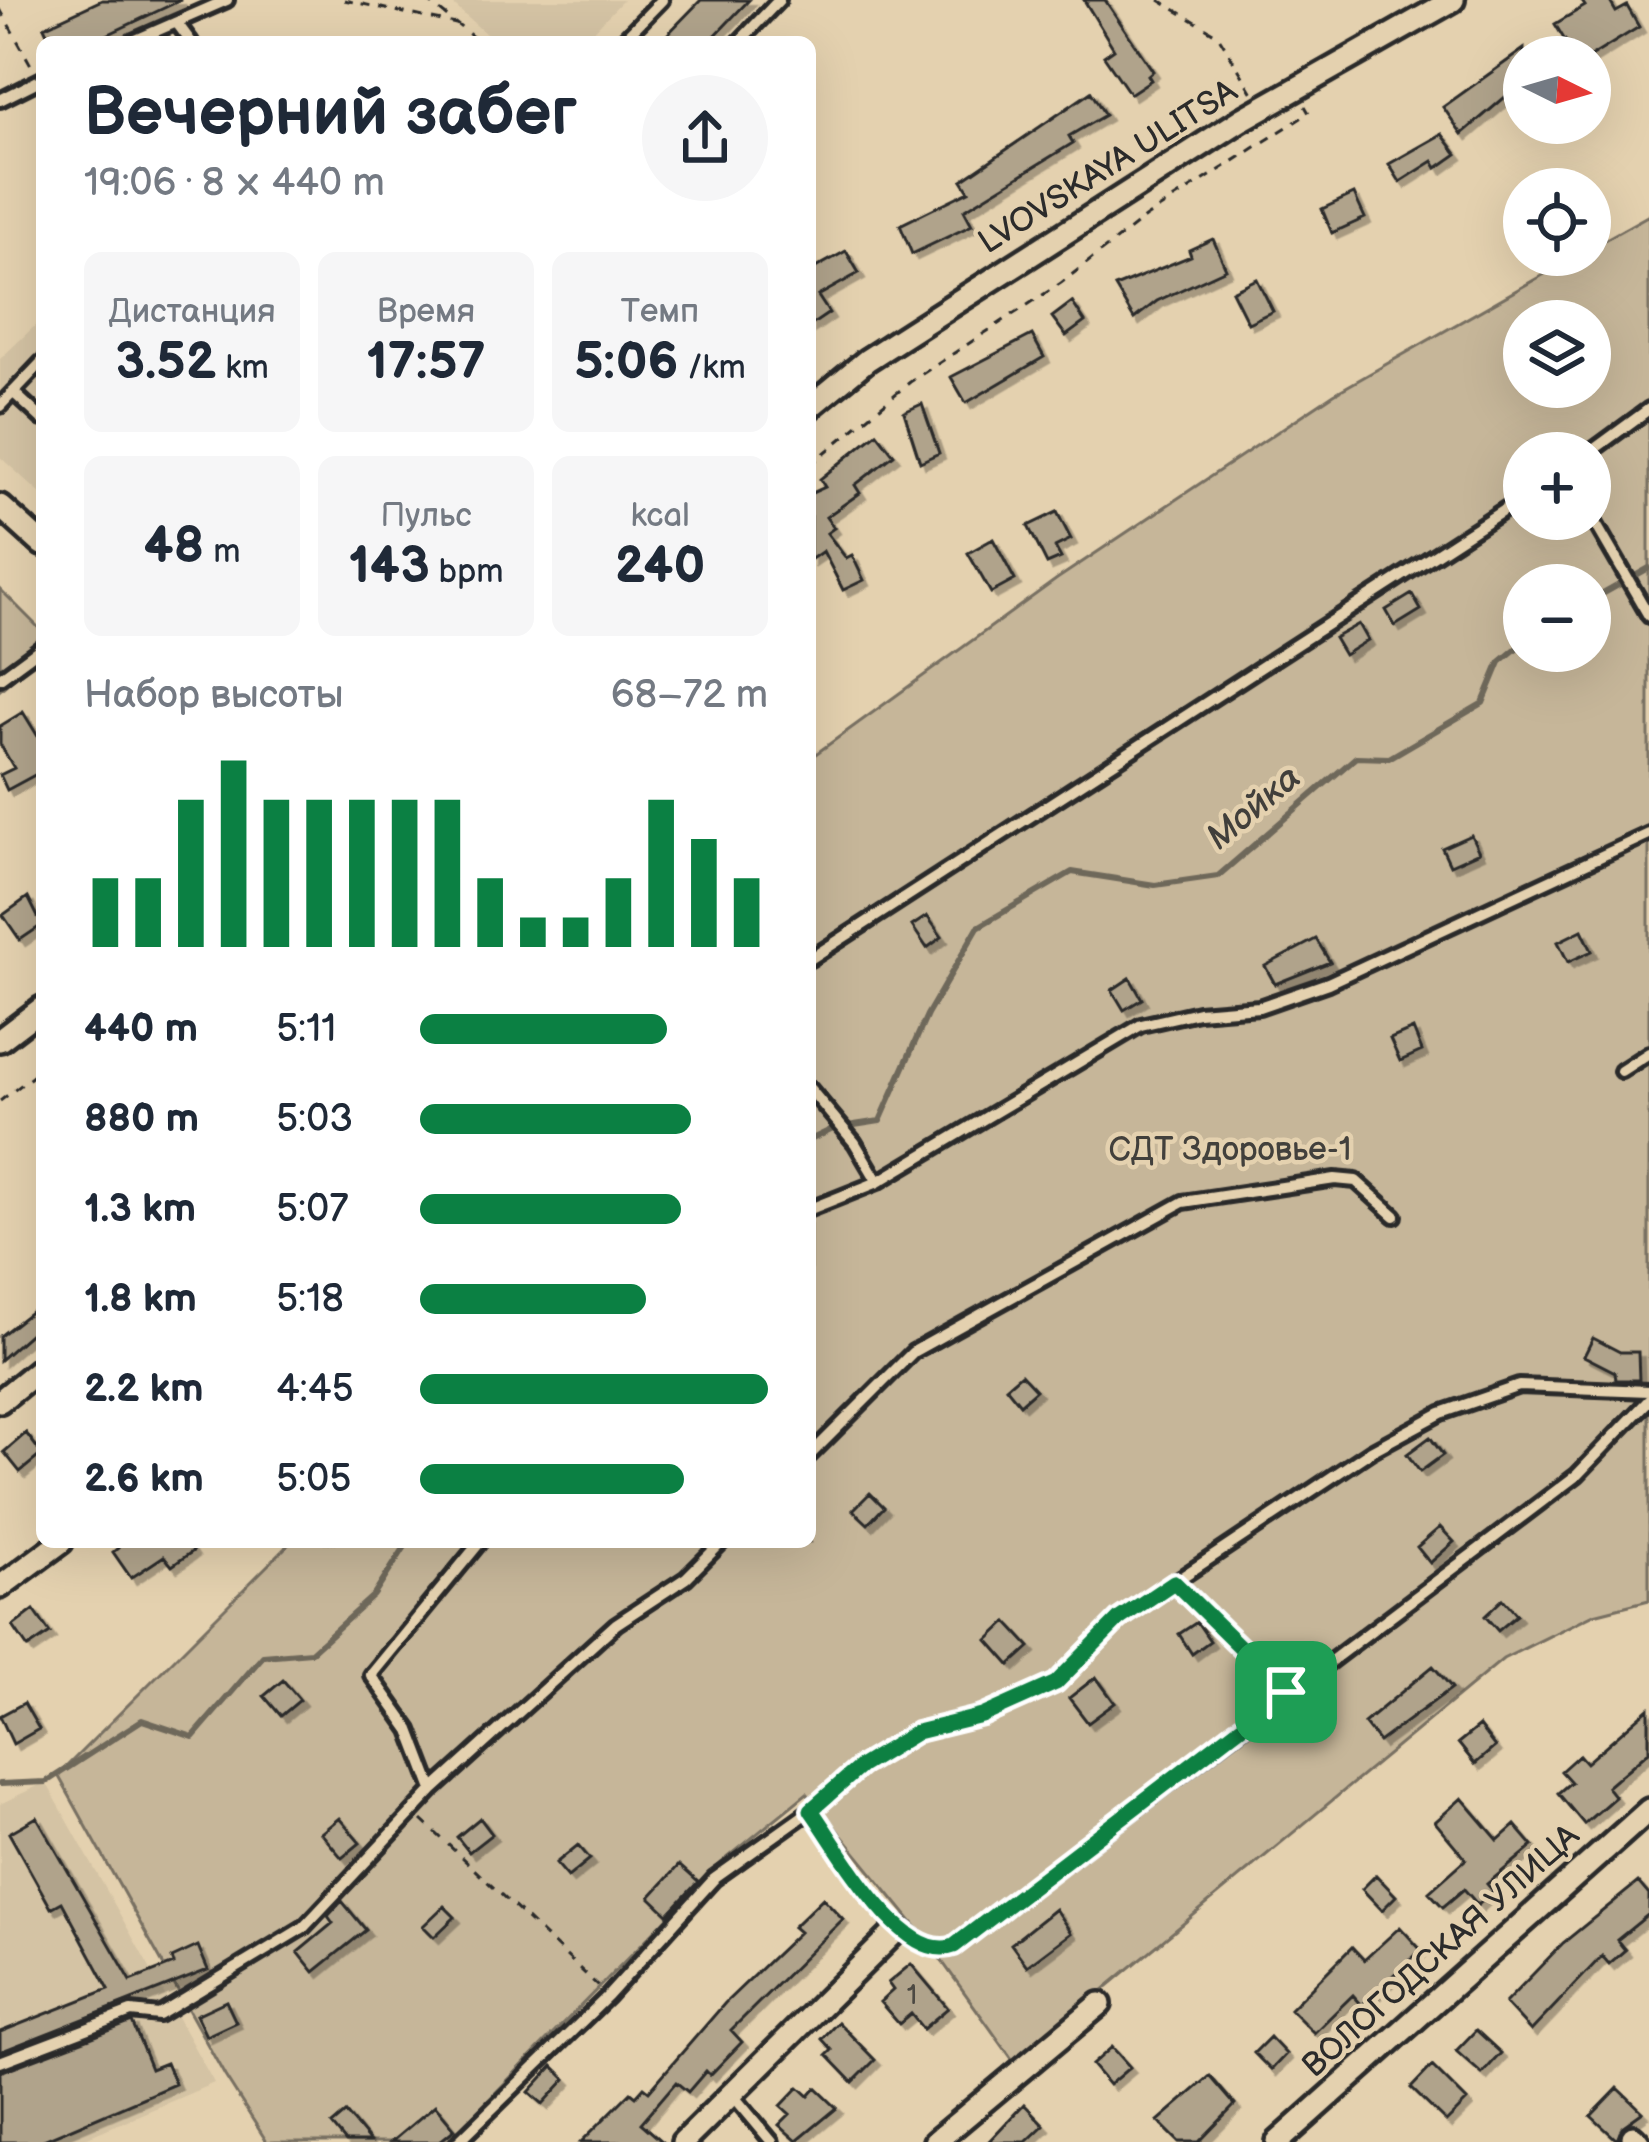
<!DOCTYPE html>
<html lang="ru">
<meta charset="utf-8">
<style>
:root{--surface:#fff;--page:#f6f6f7;--text:#1f2937;--muted:#747a83;--accent:#0b8043}
body{margin:0;font-family:"Balsamiq Sans",sans-serif;background:var(--page);color:var(--text);height:100vh;display:flex;flex-direction:column;font-size:45px;white-space:nowrap}
*{box-sizing:border-box;margin:0}
p{font-size:39px;color:var(--muted)}
.icon{flex:none;width:66px;height:66px;fill:none;stroke:currentColor;stroke-width:2;stroke-linecap:round;stroke-linejoin:round}
.map{position:relative;flex:1;overflow:hidden}
.side{position:absolute;left:36px;top:36px;width:780px;height:1512px;display:flex;flex-direction:column;background:var(--surface);border-radius:18px;box-shadow:0 12px 48px #0002}
.side>*{flex:none}
.needle{width:78px;rotate:95deg}
.fabs{position:absolute;left:1503px;top:36px;display:grid;gap:24px}
.fabs a{display:grid;place-items:center;width:108px;height:108px;border-radius:50%;background:var(--surface);box-shadow:0 12px 48px #0002;font-size:60px}
.pin{position:absolute;display:grid;place-items:center;width:102px;height:102px;color:#fff;margin:-51px;border-radius:24px;box-shadow:0 6px 18px #0006}
.round{display:grid;place-items:center;flex:none;width:126px;height:126px;border-radius:63px;background:var(--page)}
.head{display:flex;align-items:center;justify-content:space-between;height:204px;padding:0 48px}
h1{font-size:66px;font-weight:600;line-height:90px}
.metrics{display:grid;grid-template-columns:repeat(3,1fr);gap:18px;height:204px;padding:12px 48px}
.metrics div{display:grid;align-content:center;border-radius:18px;background:var(--page);text-align:center}
.metrics b{font-size:51px;font-weight:600}
.metrics small{font-size:33px;font-weight:400}
.metrics p{font-size:33px}
.chart{height:336px;padding:24px 48px}
.chart p{display:flex;justify-content:space-between}
.chart svg{width:100%;height:216px;margin-top:12px;stroke:var(--accent);stroke-width:6}
ul{padding:0 48px;list-style:none;font-size:39px}
li{display:grid;grid-template-columns:192px 144px 1fr;align-items:center;height:90px}
li i{height:30px;border-radius:15px;background:var(--accent)}
.map>svg:first-child{display:block}
.built{fill:#d4c3a4}
.green{fill:#c6b699;stroke:#787062;stroke-width:3;fill-rule:evenodd}
.lines{fill:none;stroke-linecap:round;stroke-linejoin:round}
.stream{stroke:#6e675a;stroke-width:6}
.building{fill:#b0a38b;stroke:#2b2b2b;stroke-width:3;filter:url(#shadow)}
.lane-casing{stroke:#2b2b2b;stroke-width:20}
.street-casing{stroke:#2b2b2b;stroke-width:30}
.path{stroke:#2b2b2b;stroke-width:3;stroke-dasharray:9 9;stroke-linecap:butt}
.lane{stroke:#e4d1af;stroke-width:10}
.street{stroke:#e4d1af;stroke-width:21}
.route-casing{stroke:#fff;stroke-width:24}
.route{stroke:#0b8043;stroke-width:15}
.labels{text-anchor:middle;dominant-baseline:central;stroke-width:9;stroke-linejoin:round;paint-order:stroke}
.number-label{font-size:27px;fill:#4c4943}
.street-label{font-size:33px;fill:#2b2b2b;stroke:#e4d1af}
.park-label{font-size:33px;fill:#42403c;stroke:#e4d1af}
.water-label{font-size:36px;font-style:italic;fill:#413f3b;stroke:#e4d1af}
</style>
<div class="map">
<svg width="1649" height="2142" viewBox="0 0 1649 2142">
<defs>
<filter id="shadow"><feDropShadow dx="5.5" dy="5.5" stdDeviation="0" flood-color="#0004"/></filter>
</defs>
<rect width="100%" height="100%" fill="#e4d1af"/>
<filter id="ink" filterUnits="userSpaceOnUse"><feTurbulence type="fractalNoise" baseFrequency=".00833" numOctaves="2"/><feDisplacementMap in="SourceGraphic" scale="24" xChannelSelector="R" yChannelSelector="G"/><feConvolveMatrix kernelMatrix="1 2 1 2 8 2 1 2 1" color-interpolation-filters="sRGB"/></filter>
<g filter="url(#ink)">
<!-- built -->
<path class="built" d="M448,0h175l-40,42h-88z
M42,319v176l-42,-38v-98z
M46,1782l168,301 -138,59h-76v-338z"/>
<!-- green -->
<path class="green" d="M1649,215v1385l-55,14 -91,45 -488,404 -89,-124 -119,-146 -86,70 -274,279h-180l-42,-66 -167,-301 233,-233h519v-784l247,-179 277,-185 244,-139h12v-7zM1524,321h66v66h-66zM1524,453h66v66h-66zM1524,585h66v66h-66z
M0,589l42,42v23l-42,36z"/>
<g class="lines">
<!-- stream -->
<path class="stream" d="M1590,601l59,-33
M810,1140l25,-12 45,-7 47,-106 51,-88 94,-55 83,13 63,-9 138,-119 33,1 94,-55 17,-41 24,-20
M0,1784l46,-2 96,-62 51,17 70,-81 48,-4 63,-57 34,-53"/>
</g>
<!-- building -->
<path class="building" d="M102,0h79l-89,42h-41l-7,-15z
M701,0h48l-40,42h-49z
M1084,0h21l48,71 -5,4 3,5 -21,14 -26,-38 10,-7z
M1581,0h28l7,12 11,-6 12,21 -49,30h-15l-20,-33 30,-18z
M1524,49v32l-62,53 -19,-27z
M1091,92l14,23 -36,21 4,7 -109,67 8,15 -60,29 -12,-29 69,-34 -7,-11z
M1442,134l15,20 -20,14 -4,-7 -33,21 -11,-18z
M1354,194l11,24 -33,15 -10,-24z
M1213,239l13,30 -69,32 -23,18 -19,-32 76,-31 -2,-6z
M846,251l13,22 -41,23 11,17 -19,13v-55z
M1257,279l16,32 -25,12 -16,-32z
M1072,302l13,20 -19,14 -14,-19z
M1032,335l12,22 -78,46 -15,-26z
M922,404l17,49 -19,9 -16,-50z
M877,433l17,22 -39,30 5,8 -34,24 8,11 -7,5 19,25 6,-3 12,25 -21,10 -20,-39 -13,9v-66l15,-7 -5,-8z
M1057,512l14,27 -16,8 6,11 -14,6 -19,-38z
M993,539l22,41 -24,13 -23,-40z
M1412,594l9,16 -26,16 -9,-16z
M1359,624l9,16 -24,15 -10,-17z
M23,712l19,31v28l-35,19 -7,-15 14,-7 -14,-24v-18z
M1471,835l8,17 -29,13 -8,-17z
M28,897l14,28 -22,15 -17,-25z
M927,916l15,21 -15,11 -15,-22z
M1582,930l10,21 -24,11 -10,-20z
M1316,939l14,23 -55,22 -10,-18z
M1130,978l12,21 -18,11 -12,-20z
M1413,1029l9,22 -22,10 -10,-22z
M42,1303v20l-42,37v-24z
M1593,1338l27,14h18l1,28h-23l-1,-8 -31,-16z
M1021,1374l15,16 -16,14 -14,-17z
M26,1433l16,21 -22,18 -16,-20z
M1430,1437l13,18 -23,17 -13,-18z
M870,1493l14,14 -16,17 -15,-14z
M1440,1527l14,15 -24,21 -13,-16z
M115,1542h72l6,9 -21,15 -8,-10 -33,22 -18,-26 5,-4z
M1503,1599l14,16 -19,16 -13,-15z
M34,1610l16,23 -22,15 -15,-22z
M1007,1622l23,25 -20,18 -22,-25z
M1197,1622l13,19 -18,13 -13,-20z
M1433,1666l19,22 -73,54 -15,-19z
M1096,1677l19,26 -27,20 -19,-25z
M283,1680l17,20 -19,16 -17,-20z
M24,1703l15,26 -26,15 -13,-28z
M1649,1708v43l-42,36 8,10 -31,27 -26,-31 13,-11 -10,-11 18,-16 7,8z
M1479,1726l16,21 -20,17 -17,-21z
M1462,1798l36,42 17,-15 18,21 -46,38 6,7 -15,14 -14,-16 -21,18 -14,-15 37,-33 -31,-37z
M37,1817l94,164 43,-17 -2,-6 26,-12 10,24 -208,82v-20l109,-43 -47,-87 -11,6 -42,-75z
M339,1818l21,25 -18,15 -21,-25z
M480,1818l12,16 -23,18 -12,-15z
M578,1845l12,14 -22,18 -12,-14z
M679,1865l19,17 -30,32 -18,-17z
M1376,1875l20,21 -14,14 -20,-21z
M1638,1882l11,13v19l-32,26 8,10 -16,14 -7,-8 -71,75 -26,-28 58,-60z
M823,1898l20,21 -112,111 11,12 -32,33 -4,-4 -18,21 -12,-10 -35,41 22,19h-82l50,-50 5,4 8,-9 5,4 76,-88 74,-71 -6,-5z
M342,1901l24,29 -52,42 -16,-20 35,-29 -5,-7z
M444,1906l11,11 -21,20 -11,-11z
M1055,1909l16,24 -44,33 -16,-22z
M1400,1927l21,23 -59,55 -9,-10 -39,38 -24,-24 62,-62 12,13z
M911,1964l37,44 -25,21 -12,-15 -12,10 -19,-22 13,-12 -5,-7z
M226,2001l10,21 -30,14 -10,-21z
M132,2022l19,47 15,-6 9,21 -136,58h-39v-70z
M838,2022l37,38 -22,22 -26,-27 5,-5 -10,-11z
M1476,2030l25,23 -19,21 -26,-23z
M1270,2037l16,17 -15,16 -17,-17z
M1112,2047l18,20 -21,18 -17,-20z
M553,2066l13,13 -23,25 -14,-12z
M1432,2066l35,35 -21,21 -35,-34z
M1210,2076l25,29 -36,37h-20l-21,-21z
M799,2087l10,9 7,-8 21,20 -40,33 -18,-16 11,-11 -9,-8z
M1618,2088l25,24 -21,15 -5,13 -26,-24z
M1024,2104l20,21 -18,17h-38z
M435,2105l20,24 -16,13h-48z
M346,2113l24,29h-24l-14,-17z"/>
<g class="lines">
<defs>
<path id="lane" d="M177,23l14,19
M131,42l96,-42
M621,42l41,-42
M739,42l40,-42
M0,100l42,-21
M13,392l29,27
M0,406l42,-44
M1589,453l60,-44
M1590,514l59,102
M0,678l42,-31
M810,959l714,-462
M1621,1071l28,-18
M810,1089l45,54 23,39
M810,1209l68,-27 263,-157 57,-13 61,-5 69,-24 321,-149
M810,1455l103,-103 270,-150 152,-23 21,2 39,35
M1175,1582l111,110
M433,1790l-23,-60 -39,-55 109,-133
M811,1810c27,37 91,155 143,136l623,-471 72,-75
M0,2062l131,-50 28,3 145,-88 129,-137 183,-166 70,-46 36,-36
M731,2093l41,49
M458,2142l150,-146 106,-117 97,-69 50,-44 56,-34 65,-16 74,-33 63,-64 252,-168 70,-38 78,-27 130,5"/>
<path id="street" d="M810,407l57,-47 374,-240 212,-120
M0,506l42,38
M0,1040l42,-32
M0,1401l42,-34
M0,1587l61,-45
M1633,2137l5,5
M683,2142l215,-213
M935,2142l165,-138
M1278,2142l371,-332"/>
</defs>
<!-- lane casing -->
<use href="#lane" class="lane-casing"/>
<!-- street casing -->
<use href="#street" class="street-casing"/>
<!-- path -->
<path class="path" d="M344,0l112,24
M426,0l53,42
M1159,0l59,35 35,58
M0,9l31,56
M810,465l100,-83 151,-99 85,-66 163,-104 -4,-7
M0,1101l42,-32
M422,1820l176,166"/>
<!-- lane -->
<use href="#lane" class="lane"/>
<!-- street -->
<use href="#street" class="street"/>
</g>
</g>
<g class="lines" filter="url(#ink)">
<defs>
<path id="route" d="M1174,1582l112,110 -332,254c-52,19 -116,-99 -143,-136l50,-44 56,-34 65,-16 74,-33 63,-64z"/>
</defs>
<!-- route casing -->
<use href="#route" class="route-casing"/>
<!-- route -->
<use href="#route" class="route"/>
</g>
<g class="labels">
<!-- number labels -->
<g class="number-label">
<text x="912" y="1996">1</text>
</g>
<!-- street labels -->
<g class="street-label">
<text transform="translate(1108 167) rotate(-32)">LVOVSKAYA ULITSA</text>
<text transform="translate(1441 1951) rotate(-42)">ВОЛОГОДСКАЯ УЛИЦА</text>
</g>
<!-- park labels -->
<g class="park-label">
<text x="1230" y="1150">СДТ Здоровье-1</text>
</g>
<!-- water labels -->
<g class="water-label">
<text transform="translate(1254 808) rotate(-40)">Мойка</text>
</g>
</g>
</svg>
<div class="fabs">
<a><svg class="needle" viewBox="-14 -14 28 28"><path d="M0-13l5 13h-10z" fill="#e53935"/><path d="M0 13l5-13h-10z" fill="#747a83"/></svg></a>
<a><svg class="icon" aria-label="locate" viewBox="0 0 24 24"><circle cx="12" cy="12" r="6"/><path d="M12 2v4M12 18v4M2 12h4M18 12h4"/></svg></a>
<a><svg class="icon" aria-label="layers" viewBox="0 0 24 24"><path d="M12 4l9 5-9 5-9-5zM3 14l9 5 9-5"/></svg></a>
<a>+</a>
<a>−</a>
</div>
<div class="pin" style="left:1286px;top:1692px;background:#1e9e55"><svg class="icon" aria-label="arrive" viewBox="0 0 24 24"><path d="M6 21V4h12l-3 4 3 4H6"/></svg></div>
<section class="side">
<div class="head"><div><h1>Вечерний забег</h1><p>19:06 · 8 × 440 m</p></div><a class="round"><svg class="icon" aria-label="share" viewBox="0 0 24 24"><path d="M12 15V3M7 8l5-5 5 5M5 13v7h14v-7"/></svg></a></div>
<div class="metrics">
<div><p>Дистанция</p><b>3.52<small> km</small></b></div>
<div><p>Время</p><b>17:57</b></div>
<div><p>Темп</p><b>5:06<small> /km</small></b></div>
</div>
<div class="metrics">
<div><b>48<small> m</small></b></div>
<div><p>Пульс</p><b>143<small> bpm</small></b></div>
<div><p>kcal</p><b>240</b></div>
</div>
<div class="chart"><p><span>Набор высоты</span>68–72 m</p>
<svg viewBox="0 0 160 44" preserveAspectRatio="none"><path d="M5 44V30M15 44V30M25 44V14M35 44V6M45 44V14M55 44V14M65 44V14M75 44V14M85 44V14M95 44V30M105 44V38M115 44V38M125 44V30M135 44V14M145 44V22M155 44V30"/></svg>
</div>
<ul>
<li><b>440 m</b>5:11<i style="width:71%"></i></li>
<li><b>880 m</b>5:03<i style="width:78%"></i></li>
<li><b>1.3 km</b>5:07<i style="width:75%"></i></li>
<li><b>1.8 km</b>5:18<i style="width:65%"></i></li>
<li><b>2.2 km</b>4:45<i style="width:100%"></i></li>
<li><b>2.6 km</b>5:05<i style="width:76%"></i></li>
</ul>
</section>
</div>
